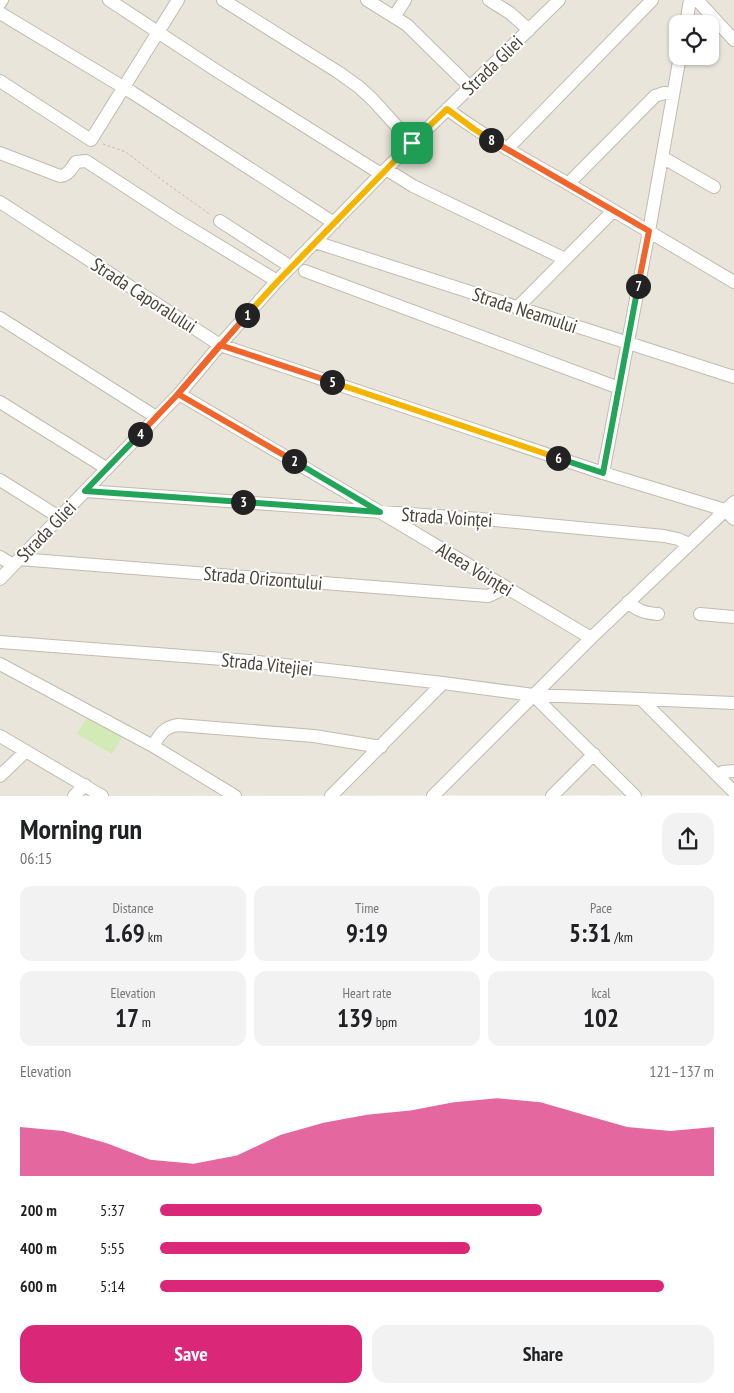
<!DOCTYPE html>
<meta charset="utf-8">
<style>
:root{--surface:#fff;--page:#f2f2f2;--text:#202124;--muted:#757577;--accent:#db2777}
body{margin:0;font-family:"PT Sans Narrow",sans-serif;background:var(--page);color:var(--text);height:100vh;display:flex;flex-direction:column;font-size:19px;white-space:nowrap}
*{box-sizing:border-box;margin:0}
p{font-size:16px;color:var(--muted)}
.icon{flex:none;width:28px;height:28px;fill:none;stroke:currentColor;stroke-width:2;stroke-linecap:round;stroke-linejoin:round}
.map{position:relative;height:796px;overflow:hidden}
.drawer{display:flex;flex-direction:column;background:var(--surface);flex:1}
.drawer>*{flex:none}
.buttons{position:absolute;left:669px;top:15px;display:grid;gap:10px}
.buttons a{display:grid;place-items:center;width:50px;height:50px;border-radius:10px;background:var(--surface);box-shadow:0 1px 4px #0004;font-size:25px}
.pin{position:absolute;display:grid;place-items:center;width:42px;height:42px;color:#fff;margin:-21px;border-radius:10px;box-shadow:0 2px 8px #0006}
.km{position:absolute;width:25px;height:25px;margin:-12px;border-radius:50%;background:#222;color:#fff;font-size:14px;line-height:25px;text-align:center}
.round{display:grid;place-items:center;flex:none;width:52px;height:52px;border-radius:15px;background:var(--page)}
.headline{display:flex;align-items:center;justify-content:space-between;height:85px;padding:0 20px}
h1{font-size:28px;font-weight:600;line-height:38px}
.metrics{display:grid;grid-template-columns:repeat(3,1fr);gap:8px;height:85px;padding:5px 20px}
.metrics div{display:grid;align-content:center;border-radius:12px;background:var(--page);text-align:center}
.metrics b{font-size:25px;font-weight:600}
.metrics small{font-size:14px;font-weight:400}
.metrics p{font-size:14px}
.chart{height:140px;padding:10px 20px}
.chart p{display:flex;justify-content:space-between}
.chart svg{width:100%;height:90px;margin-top:5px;fill:var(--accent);opacity:.7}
.primary-button{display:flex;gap:10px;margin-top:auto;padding:10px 20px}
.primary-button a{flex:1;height:58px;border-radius:15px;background:var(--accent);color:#fff;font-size:20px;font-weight:600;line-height:58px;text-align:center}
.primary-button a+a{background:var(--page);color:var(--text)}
ul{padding:0 20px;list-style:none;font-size:16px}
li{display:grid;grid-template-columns:80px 60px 1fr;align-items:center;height:38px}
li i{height:12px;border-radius:6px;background:var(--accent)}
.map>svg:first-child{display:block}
.residential{fill:#eae5da;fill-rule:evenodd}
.green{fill:#d2eab5}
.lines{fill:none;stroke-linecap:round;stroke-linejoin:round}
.minor-casing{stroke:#c2bbae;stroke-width:14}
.path{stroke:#c4b79f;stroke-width:1;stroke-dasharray:2.5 2.5;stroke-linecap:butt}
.minor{stroke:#fff;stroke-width:12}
.split-1-casing{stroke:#fff;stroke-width:10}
.split-2-casing{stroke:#fff;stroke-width:10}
.split-3-casing{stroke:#fff;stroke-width:10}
.split-4-casing{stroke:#fff;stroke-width:10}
.split-5-casing{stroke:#fff;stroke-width:10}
.split-6-casing{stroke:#fff;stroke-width:10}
.split-7-casing{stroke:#fff;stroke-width:10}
.split-8-casing{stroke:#fff;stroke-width:10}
.split-9-casing{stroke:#fff;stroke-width:10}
.split-1{stroke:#f5b400;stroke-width:6}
.split-2{stroke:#f0652b;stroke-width:6}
.split-3{stroke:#22a559;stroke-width:6}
.split-4{stroke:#22a559;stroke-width:6}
.split-5{stroke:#f0652b;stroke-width:6}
.split-6{stroke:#f5b400;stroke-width:6}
.split-7{stroke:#22a559;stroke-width:6}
.split-8{stroke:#f0652b;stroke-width:6}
.split-9{stroke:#f5b400;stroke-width:6}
.labels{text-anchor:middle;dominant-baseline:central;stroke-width:4;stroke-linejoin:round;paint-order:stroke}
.street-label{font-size:19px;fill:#4b4439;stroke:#fff}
</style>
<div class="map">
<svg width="734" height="796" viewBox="0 0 734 796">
<rect width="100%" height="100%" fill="#f6f3ec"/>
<!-- residential -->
<path class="residential" d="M0,0h734v795l-734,1zM678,24h32v32h-32z"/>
<!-- green -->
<path class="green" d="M87,717l35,20 -10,17 -35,-20z"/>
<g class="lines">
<defs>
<path id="minor" d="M109,0l108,71 164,103
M223,0l115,72 21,15 14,13 39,43
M367,0l40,25 63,62
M489,0l21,13 19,17
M697,0l37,40
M0,3l2,-3
M0,13l133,80 201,130
M394,17l11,-17
M686,24l4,-24
M0,81l91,59 87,-140
M447,109c38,28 79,51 120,74 56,33 111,66 167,99
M507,149l145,-149
M0,153l60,23c8,0 12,-8 16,-14l10,-1 89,58 102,62
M662,157l52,30
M386,169l27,17 152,73
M568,184l87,-88 9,-3 9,1
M0,202l220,143 383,128 122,37 9,9
M220,221l71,46
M315,242l419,135
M305,271l314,117
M517,308l96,-97
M0,318l156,99
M179,394l201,118 211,126
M0,402l106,66
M603,473l46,-242 31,-175
M0,480l59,37
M85,491l410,29 169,16 14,3 11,5
M0,557l13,8
M19,559l469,37 9,-4 6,-6
M0,579l179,-185 41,-49 57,-64 104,-107 178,-174
M628,602c10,9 17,11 30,12
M700,614l34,3
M0,642l249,19 194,22 90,12 108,4 93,4
M0,664l153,82 82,50
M533,695l102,101
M641,699l93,93
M0,736l102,60
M153,746c7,-12 11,-19 25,-21l136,11 67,11
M717,775l6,-3 11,-1
M0,776l26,-25
M74,796l11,-11
M331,796l112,-113
M433,796l158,-158 143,-136
M552,796l42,-42"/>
</defs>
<!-- minor casing -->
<use href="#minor" class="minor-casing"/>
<!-- path -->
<path class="path" d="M103,144l23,8 40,31 45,32"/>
<!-- minor -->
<use href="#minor" class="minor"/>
</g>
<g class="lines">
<defs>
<path id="split-1" d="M247,315l31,-34 134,-138"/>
<path id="split-2" d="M247,315l-69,79 116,67"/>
<path id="split-3" d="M243,502l137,10 -86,-51"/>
<path id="split-4" d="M140,434l-55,57 158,11"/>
<path id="split-5" d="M140,434l38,-40 42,-49 112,37"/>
<path id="split-6" d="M332,382l226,76"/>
<path id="split-7" d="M558,458l45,15 35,-187"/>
<path id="split-8" d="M491,140l158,91 -11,55"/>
<path id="split-9" d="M412,143l35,-34 27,20 17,11"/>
</defs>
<!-- split-1 casing -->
<use href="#split-1" class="split-1-casing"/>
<!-- split-2 casing -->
<use href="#split-2" class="split-2-casing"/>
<!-- split-3 casing -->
<use href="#split-3" class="split-3-casing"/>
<!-- split-4 casing -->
<use href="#split-4" class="split-4-casing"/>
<!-- split-5 casing -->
<use href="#split-5" class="split-5-casing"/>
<!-- split-6 casing -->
<use href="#split-6" class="split-6-casing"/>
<!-- split-7 casing -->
<use href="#split-7" class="split-7-casing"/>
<!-- split-8 casing -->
<use href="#split-8" class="split-8-casing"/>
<!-- split-9 casing -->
<use href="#split-9" class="split-9-casing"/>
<!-- split-1 -->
<use href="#split-1" class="split-1"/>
<!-- split-2 -->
<use href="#split-2" class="split-2"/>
<!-- split-3 -->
<use href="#split-3" class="split-3"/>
<!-- split-4 -->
<use href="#split-4" class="split-4"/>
<!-- split-5 -->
<use href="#split-5" class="split-5"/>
<!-- split-6 -->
<use href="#split-6" class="split-6"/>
<!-- split-7 -->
<use href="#split-7" class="split-7"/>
<!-- split-8 -->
<use href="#split-8" class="split-8"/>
<!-- split-9 -->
<use href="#split-9" class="split-9"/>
</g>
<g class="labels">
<!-- street labels -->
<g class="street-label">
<text transform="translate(492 65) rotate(-44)">Strada Gliei</text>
<text transform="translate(144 295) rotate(33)">Strada Caporalului</text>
<text transform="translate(525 310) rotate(18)">Strada Neamului</text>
<text transform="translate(447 517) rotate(4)">Strada Voinței</text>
<text transform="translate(46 531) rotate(-46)">Strada Gliei</text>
<text transform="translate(475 569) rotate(31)">Aleea Voinței</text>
<text transform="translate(263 578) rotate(5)">Strada Orizontului</text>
<text transform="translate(267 664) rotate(6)">Strada Vitejiei</text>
</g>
</g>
</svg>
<div class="buttons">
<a><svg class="icon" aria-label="locate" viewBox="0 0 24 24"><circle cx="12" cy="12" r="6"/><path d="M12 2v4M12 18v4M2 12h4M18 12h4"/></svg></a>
</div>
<div class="pin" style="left:412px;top:143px;background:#1e9e55"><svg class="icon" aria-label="arrive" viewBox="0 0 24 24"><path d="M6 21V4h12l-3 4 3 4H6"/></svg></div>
<b class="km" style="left:247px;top:315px">1</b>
<b class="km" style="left:294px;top:461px">2</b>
<b class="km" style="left:243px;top:502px">3</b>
<b class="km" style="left:140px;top:434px">4</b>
<b class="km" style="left:332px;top:382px">5</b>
<b class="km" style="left:558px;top:458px">6</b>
<b class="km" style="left:638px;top:286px">7</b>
<b class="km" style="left:491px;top:140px">8</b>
</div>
<section class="drawer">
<div class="headline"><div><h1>Morning run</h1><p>06:15</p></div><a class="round"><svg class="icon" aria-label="share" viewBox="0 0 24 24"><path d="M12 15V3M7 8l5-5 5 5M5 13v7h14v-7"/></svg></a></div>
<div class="metrics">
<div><p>Distance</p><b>1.69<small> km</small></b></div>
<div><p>Time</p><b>9:19</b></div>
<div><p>Pace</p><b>5:31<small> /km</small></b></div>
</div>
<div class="metrics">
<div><p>Elevation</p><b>17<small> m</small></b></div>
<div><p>Heart rate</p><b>139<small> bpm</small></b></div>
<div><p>kcal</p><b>102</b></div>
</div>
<div class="chart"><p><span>Elevation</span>121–137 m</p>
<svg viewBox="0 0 160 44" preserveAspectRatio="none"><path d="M0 44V20L10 22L20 28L30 36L40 38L50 34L60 24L70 18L80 14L90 12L100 8L110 6L120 8L130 14L140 20L150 22L160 20V44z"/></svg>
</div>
<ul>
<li><b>200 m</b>5:37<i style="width:69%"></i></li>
<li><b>400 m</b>5:55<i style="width:56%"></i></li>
<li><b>600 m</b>5:14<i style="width:91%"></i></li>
</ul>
<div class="primary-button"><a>Save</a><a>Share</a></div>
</section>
